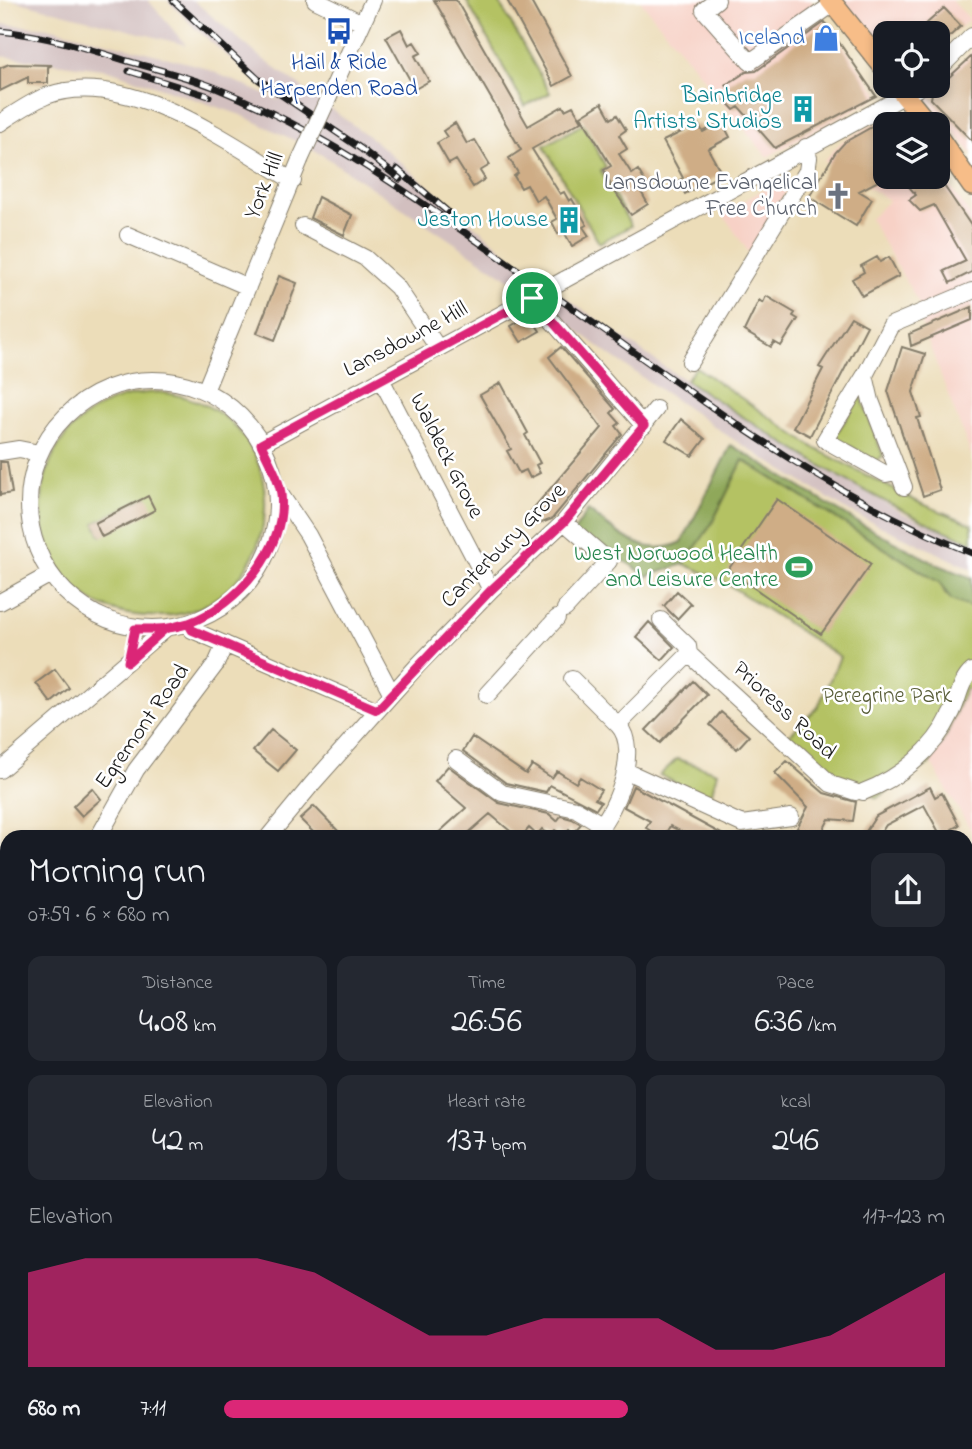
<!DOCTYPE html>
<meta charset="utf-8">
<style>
:root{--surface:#171b24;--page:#242831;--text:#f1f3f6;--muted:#9ea1a6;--accent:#db2777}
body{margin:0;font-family:"Indie Flower",sans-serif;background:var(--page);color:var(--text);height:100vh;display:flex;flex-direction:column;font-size:26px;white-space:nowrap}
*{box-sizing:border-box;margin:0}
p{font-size:23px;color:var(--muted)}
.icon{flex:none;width:38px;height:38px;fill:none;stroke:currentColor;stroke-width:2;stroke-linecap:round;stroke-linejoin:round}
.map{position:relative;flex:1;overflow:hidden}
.side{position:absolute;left:0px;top:830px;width:973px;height:620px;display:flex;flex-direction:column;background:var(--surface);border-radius:21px 21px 0 0;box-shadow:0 4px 10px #0003}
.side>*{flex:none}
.fabs{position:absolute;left:873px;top:21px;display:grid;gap:14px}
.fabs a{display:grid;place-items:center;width:77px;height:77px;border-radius:14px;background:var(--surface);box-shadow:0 4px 10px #0003;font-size:35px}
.pin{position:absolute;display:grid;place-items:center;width:60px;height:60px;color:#fff;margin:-30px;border:4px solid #fff;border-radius:50%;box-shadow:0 2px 7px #0007}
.round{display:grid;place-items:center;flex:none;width:74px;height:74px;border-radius:14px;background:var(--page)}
.summary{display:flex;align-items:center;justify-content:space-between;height:119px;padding:0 28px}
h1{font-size:38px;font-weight:600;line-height:52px}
.metrics{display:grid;grid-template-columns:repeat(3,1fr);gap:10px;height:119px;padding:7px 28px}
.metrics div{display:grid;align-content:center;border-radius:14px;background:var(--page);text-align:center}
.metrics b{font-size:35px;font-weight:600}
.metrics small{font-size:19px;font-weight:400}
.metrics p{font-size:19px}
.chart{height:196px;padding:14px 28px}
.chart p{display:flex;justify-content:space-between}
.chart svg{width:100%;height:126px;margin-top:7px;fill:var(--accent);opacity:.7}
ul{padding:0 28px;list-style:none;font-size:23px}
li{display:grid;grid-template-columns:112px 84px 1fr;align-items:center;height:52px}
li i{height:18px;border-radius:9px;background:var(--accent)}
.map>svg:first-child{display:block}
.built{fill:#f7d1c6}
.industrial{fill:#d2bfbf}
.green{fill:#b4c264;stroke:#686f40;stroke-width:2;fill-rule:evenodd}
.forest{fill:#8fa85a;stroke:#56623b;stroke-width:2}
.building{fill:#cfad86}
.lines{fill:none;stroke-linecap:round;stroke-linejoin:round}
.minor-casing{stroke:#847c6a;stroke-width:18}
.major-casing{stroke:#847c6a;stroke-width:22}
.minor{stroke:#fff;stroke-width:16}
.major{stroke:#f7bd88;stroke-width:19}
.rail-casing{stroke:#1c1c1c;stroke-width:7}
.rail{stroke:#fff;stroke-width:4.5;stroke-dasharray:13;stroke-linecap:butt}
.minor-bridge-casing{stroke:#847c6a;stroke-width:18;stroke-linecap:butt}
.minor-bridge{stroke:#fff;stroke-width:16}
.route-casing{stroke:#fff;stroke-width:14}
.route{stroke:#db2777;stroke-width:9}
.labels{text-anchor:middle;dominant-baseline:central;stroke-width:5;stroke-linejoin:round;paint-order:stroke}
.shop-label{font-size:23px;fill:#366cbe;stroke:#fff;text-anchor:end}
.transit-label{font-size:23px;fill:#164399;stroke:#fff}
.culture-label{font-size:23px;fill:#0d838f;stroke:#fff;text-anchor:end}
.worship-label{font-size:23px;fill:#5b616d;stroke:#fff;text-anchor:end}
.street-label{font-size:23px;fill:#1c1c1c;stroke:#fff}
.leisure-label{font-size:23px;fill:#27864d;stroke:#fff;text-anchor:end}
.park-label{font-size:23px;fill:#595e39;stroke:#fff}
</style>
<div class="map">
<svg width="972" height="1449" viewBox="0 0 972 1449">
<rect width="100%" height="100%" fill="#fff"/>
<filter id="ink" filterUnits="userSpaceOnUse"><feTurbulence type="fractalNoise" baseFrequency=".0143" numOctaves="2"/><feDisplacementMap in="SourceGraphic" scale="14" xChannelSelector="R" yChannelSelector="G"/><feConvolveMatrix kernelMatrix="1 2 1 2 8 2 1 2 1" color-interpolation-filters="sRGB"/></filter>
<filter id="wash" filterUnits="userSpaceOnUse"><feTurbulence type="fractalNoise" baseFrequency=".00686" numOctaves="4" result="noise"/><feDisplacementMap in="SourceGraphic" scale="28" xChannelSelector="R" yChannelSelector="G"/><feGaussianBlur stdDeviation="1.57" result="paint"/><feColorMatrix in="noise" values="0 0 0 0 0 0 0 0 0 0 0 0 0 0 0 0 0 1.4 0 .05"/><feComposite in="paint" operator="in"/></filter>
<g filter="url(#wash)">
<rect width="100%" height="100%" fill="#ecddb9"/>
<!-- built -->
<path class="built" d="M640,0h170l70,96 -113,61z
M843,0h108l19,19 -32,28v-14h-52l-1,19z
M972,52v102l-44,-54v-7z
M896,111l10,13h-20v53h52v-8l34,49v239l-50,-131 -3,-22 -49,-85 19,-19 -65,-39 17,-19z
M786,177l5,7 -42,69 -27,-40z
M972,687v145l-41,-69 16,-29 18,-45z"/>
<!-- industrial -->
<path class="industrial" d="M12,0h136l38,45z
M167,0h26l66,56 116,85 156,132 132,93 158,101 83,47 68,28v27l-122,-57 -122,-76 -117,-80 -92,-70 -195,-130 -26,-14 -57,-27 -132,-45 -109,-14v-32l52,4 148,38 80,35 -84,-72z"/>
<!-- green -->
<path class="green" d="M466,0h32l52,93 -25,13z
M583,124l23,43 -5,4 30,55 -32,17 -55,-97z
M696,367l120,82 104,54 52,21v18c-102,-41 -194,-102 -286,-162z
M158,392c161,17 130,243 -23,223 -130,-17 -126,-217 23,-223zM148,496l-46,40h-1l-6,-13z
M861,396l22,60 -7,5 -42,-24z
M743,460l197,123 6,12 26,13v79l-7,2 -18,45 -18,30 -52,34 -30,-17 -8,1 -52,-45 31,-30 22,-50 -119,-77 -37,-16 27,-39z
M677,759l40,13 -7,29 -50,-26z"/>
<!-- forest -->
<path class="forest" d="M731,445l126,77 79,42 36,14v30l-21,-8 -11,-17 -197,-123 -32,65 -27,39 -39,13c-17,-19 -32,-21 -57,-21l-17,-20 17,-26c28,22 58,50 94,32z"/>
<g id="blocks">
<!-- building -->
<path class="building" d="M434,0h22l72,126 35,-20 2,4 8,-4 9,15 -50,28 28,45 4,-2 5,9 3,-2 15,26 -4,2 6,9 -17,10 -9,-16 -5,4 -6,-12 5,-3 -13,-23 -8,5 -9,-16 -6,3 -7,-12 4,-3 -9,-15 12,-8z
M507,0h23l42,76 -18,10z
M944,8l17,18 -23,21v-14h-22z
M825,22l51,74 -101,52 -36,-41 -5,3 -9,-10 7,-6 -6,-9 20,-13 10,-1z
M401,29l8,16 5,-3 7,11 -6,3 14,25 -14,8 -29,-52z
M972,56v85l-41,-42 1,-6z
M9,64l43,1 -4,2v16h-20v-6l-28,14v-23z
M602,103l9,16 6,-4 9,15 -7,5 8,14 -8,5 13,20 6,-4 9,15 -7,5 8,14 -17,11 -20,-29 -7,-16 7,-4 -30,-50z
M886,119v58l-27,14 13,8 -16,27 -47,-29 26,-44 10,-11z
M722,122l8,15 -22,12 14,25 -37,20 -7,-13 5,-3 -20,-37 35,-17 5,8z
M455,123l12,21 8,-4 15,25 -10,6 5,8 -12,8 -17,-27 -7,4 -12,-21 10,-6 -4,-6z
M901,177h37l34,50v45l-22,11 -6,-12 22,-10 -32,-56 -14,6 -11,-11 7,-5z
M318,197l34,18 -8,20 -34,-17z
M877,257l3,5 9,-5 10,19 -37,20 -10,-17 12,-7 -3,-6z
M279,276l18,7 -22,57 -18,-7z
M766,296l29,17 -2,3 5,3 -17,27 -7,-4 -3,5 -27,-16 15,-31 4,3z
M972,307v13l-61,26 -2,-12z
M529,315l11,16 -19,11 -10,-16z
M851,317l16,9 -57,110 -17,-9 30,-58 -4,-2z
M561,347l54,62 -4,4 9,10 -4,3 6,8 -70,85 -13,5 -8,-13 71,-83 -53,-71z
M902,347l23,7 -12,38 8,25 -4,1 23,72 -17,6 -35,-105z
M501,383l27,50 -3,2 15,28 -4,2 4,8 -10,5 -4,-8 -7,3 -12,-22 4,-2 -31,-54z
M681,419l24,20 -13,17 -26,-16z
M0,462h7l5,31 -12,2z
M148,496l7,14 -53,27 -7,-14z
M777,499l94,65 -50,70 -93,-64z
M677,591l14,13 -14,15 -13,-13z
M649,622l25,25 -12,13 -26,-23z
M55,669l14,19 -18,15 -15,-20z
M693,681l14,14 -47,48 -14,-13z
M721,712l28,24 -12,13 -27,-24z
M271,730l25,20 -18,21 -25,-20z
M472,737l54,37 6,-9 20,13 5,-7 19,12 4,-6 21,13 -6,9 6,3 -5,7 -46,-24 -4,7 -40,-9 -43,-32z
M787,761l37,32 32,9 -3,19 -24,-2 -9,17h-27l15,-29 -33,-34z
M448,766l51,37 50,11 8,7 4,-5 11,3 9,5 -8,9 -4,-4 -6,7 -8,-6 -5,6 -8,-7 -5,6 -8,-7 -7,8h-6l-26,-22 -25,22h-30l31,-28 -31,-27z
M633,786l92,50h-35l-20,-10 -6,10h-4l-14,-8 4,-7 -26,-14z
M930,787l5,10 7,-4 17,32 -7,4 4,7h-15l-17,-31 -38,20 -7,11h-16l13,-20z
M92,788l9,11 -19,17 -9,-10z
M314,806l29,30h-26l-17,-17z"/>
</g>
</g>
<g filter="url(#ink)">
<use href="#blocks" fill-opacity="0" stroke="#847c6a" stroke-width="2"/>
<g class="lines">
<defs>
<path id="minor" d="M315,0l47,23
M717,0l-13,10 46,52 83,-58
M938,70l34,-34
M333,88l40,-88
M0,123c15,-10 29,-20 46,-27 80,-29 182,46 247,85
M303,226l62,32 32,29 41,61
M128,235l120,52
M564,280l358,-194
M532,298l112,128
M690,362l117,-191 2,-13 -3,-11
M865,375l6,26 33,86
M381,379l110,211
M29 504a124 124 0 1 1 248 0a124 124 0 1 1-248 0Z
M205,391l95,-231
M261,444l261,-141
M0,452l19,-3 20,4
M896,472l-10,2 -61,-34 40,-65 26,-50 81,-34
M281,495l27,40 84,159
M564,522l45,39 -44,48
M0,602l49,-27
M661,620l27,26 1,8 142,130 24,8
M188,623l4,7 185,80
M572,679l46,46
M487,695l70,-77
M456,759l46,34 74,16 27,16
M0,770l165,-141
M626,771l116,53 49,-7
M863,792c37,-14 71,-42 88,-78 8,-14 8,-32 21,-43
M99,836l37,-66 80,-106 9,-20
M269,836l43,-52 106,-119 73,-75 73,-68 92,-113
M592,836c22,-19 50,-86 26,-111l71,-71
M966,939l6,-3
M966,1019l6,14
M0,1030l7,-14
M966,1151l6,-7
M0,1161l7,7
M0,1341l7,5
M0,1384l7,-11
M288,1442l7,7
M489,1442l8,7
M730,1442l10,7
M197,1449l7,-7
M388,1449l5,-7
M803,1449l3,-7"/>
<path id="major" d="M830,0l56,70
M897,86l31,38
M938,137l34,49"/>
</defs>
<!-- minor casing -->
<use href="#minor" class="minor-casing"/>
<!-- major casing -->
<use href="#major" class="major-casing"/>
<!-- minor -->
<use href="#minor" class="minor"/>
<!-- major -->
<use href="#major" class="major"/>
<defs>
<path id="rail" d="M173,0l85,79 102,69 40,31
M0,31c43,4 83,16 124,29 31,9 62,16 92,28 116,47 220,124 322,196
M129,71l80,25
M397,169l51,43
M555,296c134,94 263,196 417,257"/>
</defs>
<!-- rail casing -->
<use href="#rail" class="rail-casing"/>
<!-- rail -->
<use href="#rail" class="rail"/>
<defs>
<path id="minor-bridge" d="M300,160l33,-72
M522,303l42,-23"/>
</defs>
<!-- minor-bridge casing -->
<use href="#minor-bridge" class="minor-bridge-casing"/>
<!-- minor-bridge -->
<use href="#minor-bridge" class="minor-bridge"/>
</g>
</g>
<g class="lines" filter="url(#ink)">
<defs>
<path id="route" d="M532,298l-271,146c7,16 18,33 20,50 6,55 -44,111 -92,129 -18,7 -35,6 -54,6l-7,33 37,-33 23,-6 4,7 185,80 114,-120 73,-68 80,-96 -112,-128"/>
</defs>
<!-- route casing -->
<use href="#route" class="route-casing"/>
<!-- route -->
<use href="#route" class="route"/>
</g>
<!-- icons -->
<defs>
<symbol id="bus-bare" viewBox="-9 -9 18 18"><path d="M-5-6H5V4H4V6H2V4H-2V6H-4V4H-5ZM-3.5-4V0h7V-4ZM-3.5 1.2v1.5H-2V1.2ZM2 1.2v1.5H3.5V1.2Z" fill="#1a4fb4" stroke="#fff" stroke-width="2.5" paint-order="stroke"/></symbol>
<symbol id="shop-bare" viewBox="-9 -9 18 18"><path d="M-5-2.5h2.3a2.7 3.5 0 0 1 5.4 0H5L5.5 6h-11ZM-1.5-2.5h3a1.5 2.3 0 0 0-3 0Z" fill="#3f7fe0" stroke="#fff" stroke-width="2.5" paint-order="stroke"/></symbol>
<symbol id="building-bare" viewBox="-9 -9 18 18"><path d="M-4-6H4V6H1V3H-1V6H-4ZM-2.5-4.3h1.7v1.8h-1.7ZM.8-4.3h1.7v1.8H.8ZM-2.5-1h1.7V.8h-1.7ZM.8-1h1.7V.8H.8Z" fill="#0f9aa8" stroke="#fff" stroke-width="2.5" paint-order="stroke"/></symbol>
<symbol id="church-bare" viewBox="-9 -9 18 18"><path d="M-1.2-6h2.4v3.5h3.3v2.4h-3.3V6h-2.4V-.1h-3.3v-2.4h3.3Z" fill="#6b7280" stroke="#fff" stroke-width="2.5" paint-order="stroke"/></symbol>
<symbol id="stadium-bare" viewBox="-9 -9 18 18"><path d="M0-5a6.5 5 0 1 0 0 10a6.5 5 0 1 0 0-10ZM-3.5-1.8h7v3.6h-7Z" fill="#2e9e5b" stroke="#fff" stroke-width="2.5" paint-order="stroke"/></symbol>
</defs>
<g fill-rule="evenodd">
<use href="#bus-bare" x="320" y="12" width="38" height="38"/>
<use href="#shop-bare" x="807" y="19" width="38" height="38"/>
<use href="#building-bare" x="784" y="90" width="38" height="38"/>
<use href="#church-bare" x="819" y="177" width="38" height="38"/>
<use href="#building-bare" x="550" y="201" width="38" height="38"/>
<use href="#stadium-bare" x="780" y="548" width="38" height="38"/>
</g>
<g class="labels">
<!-- shop labels -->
<g class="shop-label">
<text x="805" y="38">Iceland</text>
</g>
<!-- transit labels -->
<g class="transit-label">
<text x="339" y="63">Hail &amp; Ride<tspan x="339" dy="26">Harpenden Road</tspan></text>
</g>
<!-- culture labels -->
<g class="culture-label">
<text x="782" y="96">Bainbridge<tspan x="782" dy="26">Artists' Studios</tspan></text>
<text x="548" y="220">Jeston House</text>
</g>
<!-- worship labels -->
<g class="worship-label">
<text x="817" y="183">Lansdowne Evangelical<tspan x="817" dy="26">Free Church</tspan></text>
</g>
<!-- street labels -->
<g class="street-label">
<text transform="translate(265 186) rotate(-68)">York Hill</text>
<text transform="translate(406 340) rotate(-28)">Lansdowne Hill</text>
<text transform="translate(446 456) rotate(63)">Waldeck Grove</text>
<text transform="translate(504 546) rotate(-45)">Canterbury Grove</text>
<text transform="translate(784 711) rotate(43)">Prioress Road</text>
<text transform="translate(143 727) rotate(-55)">Egremont Road</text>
</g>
<!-- leisure labels -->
<g class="leisure-label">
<text x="778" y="554">West Norwood Health<tspan x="778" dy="26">and Leisure Centre</tspan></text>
</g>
<!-- park labels -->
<g class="park-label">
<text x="887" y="696">Peregrine Park</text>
</g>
</g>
</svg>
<div class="fabs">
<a><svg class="icon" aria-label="locate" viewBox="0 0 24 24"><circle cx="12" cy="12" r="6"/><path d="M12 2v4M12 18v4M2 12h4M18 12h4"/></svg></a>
<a><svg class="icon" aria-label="layers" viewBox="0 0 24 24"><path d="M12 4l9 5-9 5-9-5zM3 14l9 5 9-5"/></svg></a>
</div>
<div class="pin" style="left:532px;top:298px;background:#1e9e55"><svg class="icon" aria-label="arrive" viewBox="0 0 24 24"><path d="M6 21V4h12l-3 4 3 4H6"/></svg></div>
<section class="side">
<div class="summary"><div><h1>Morning run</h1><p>07:59 · 6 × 680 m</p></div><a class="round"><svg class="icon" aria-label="share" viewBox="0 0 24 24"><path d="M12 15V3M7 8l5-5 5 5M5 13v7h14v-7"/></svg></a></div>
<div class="metrics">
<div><p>Distance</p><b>4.08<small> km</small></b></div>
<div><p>Time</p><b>26:56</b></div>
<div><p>Pace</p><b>6:36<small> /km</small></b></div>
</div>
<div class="metrics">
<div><p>Elevation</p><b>42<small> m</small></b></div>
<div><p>Heart rate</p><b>137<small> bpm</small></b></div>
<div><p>kcal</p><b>246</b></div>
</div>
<div class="chart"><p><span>Elevation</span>117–123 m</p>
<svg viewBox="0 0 160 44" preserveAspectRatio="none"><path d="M0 44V11L10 6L20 6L30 6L40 6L50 11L60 22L70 33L80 33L90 27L100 27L110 27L120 38L130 38L140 33L150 22L160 11V44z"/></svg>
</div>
<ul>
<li><b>680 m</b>7:11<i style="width:56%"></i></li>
</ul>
</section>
</div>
